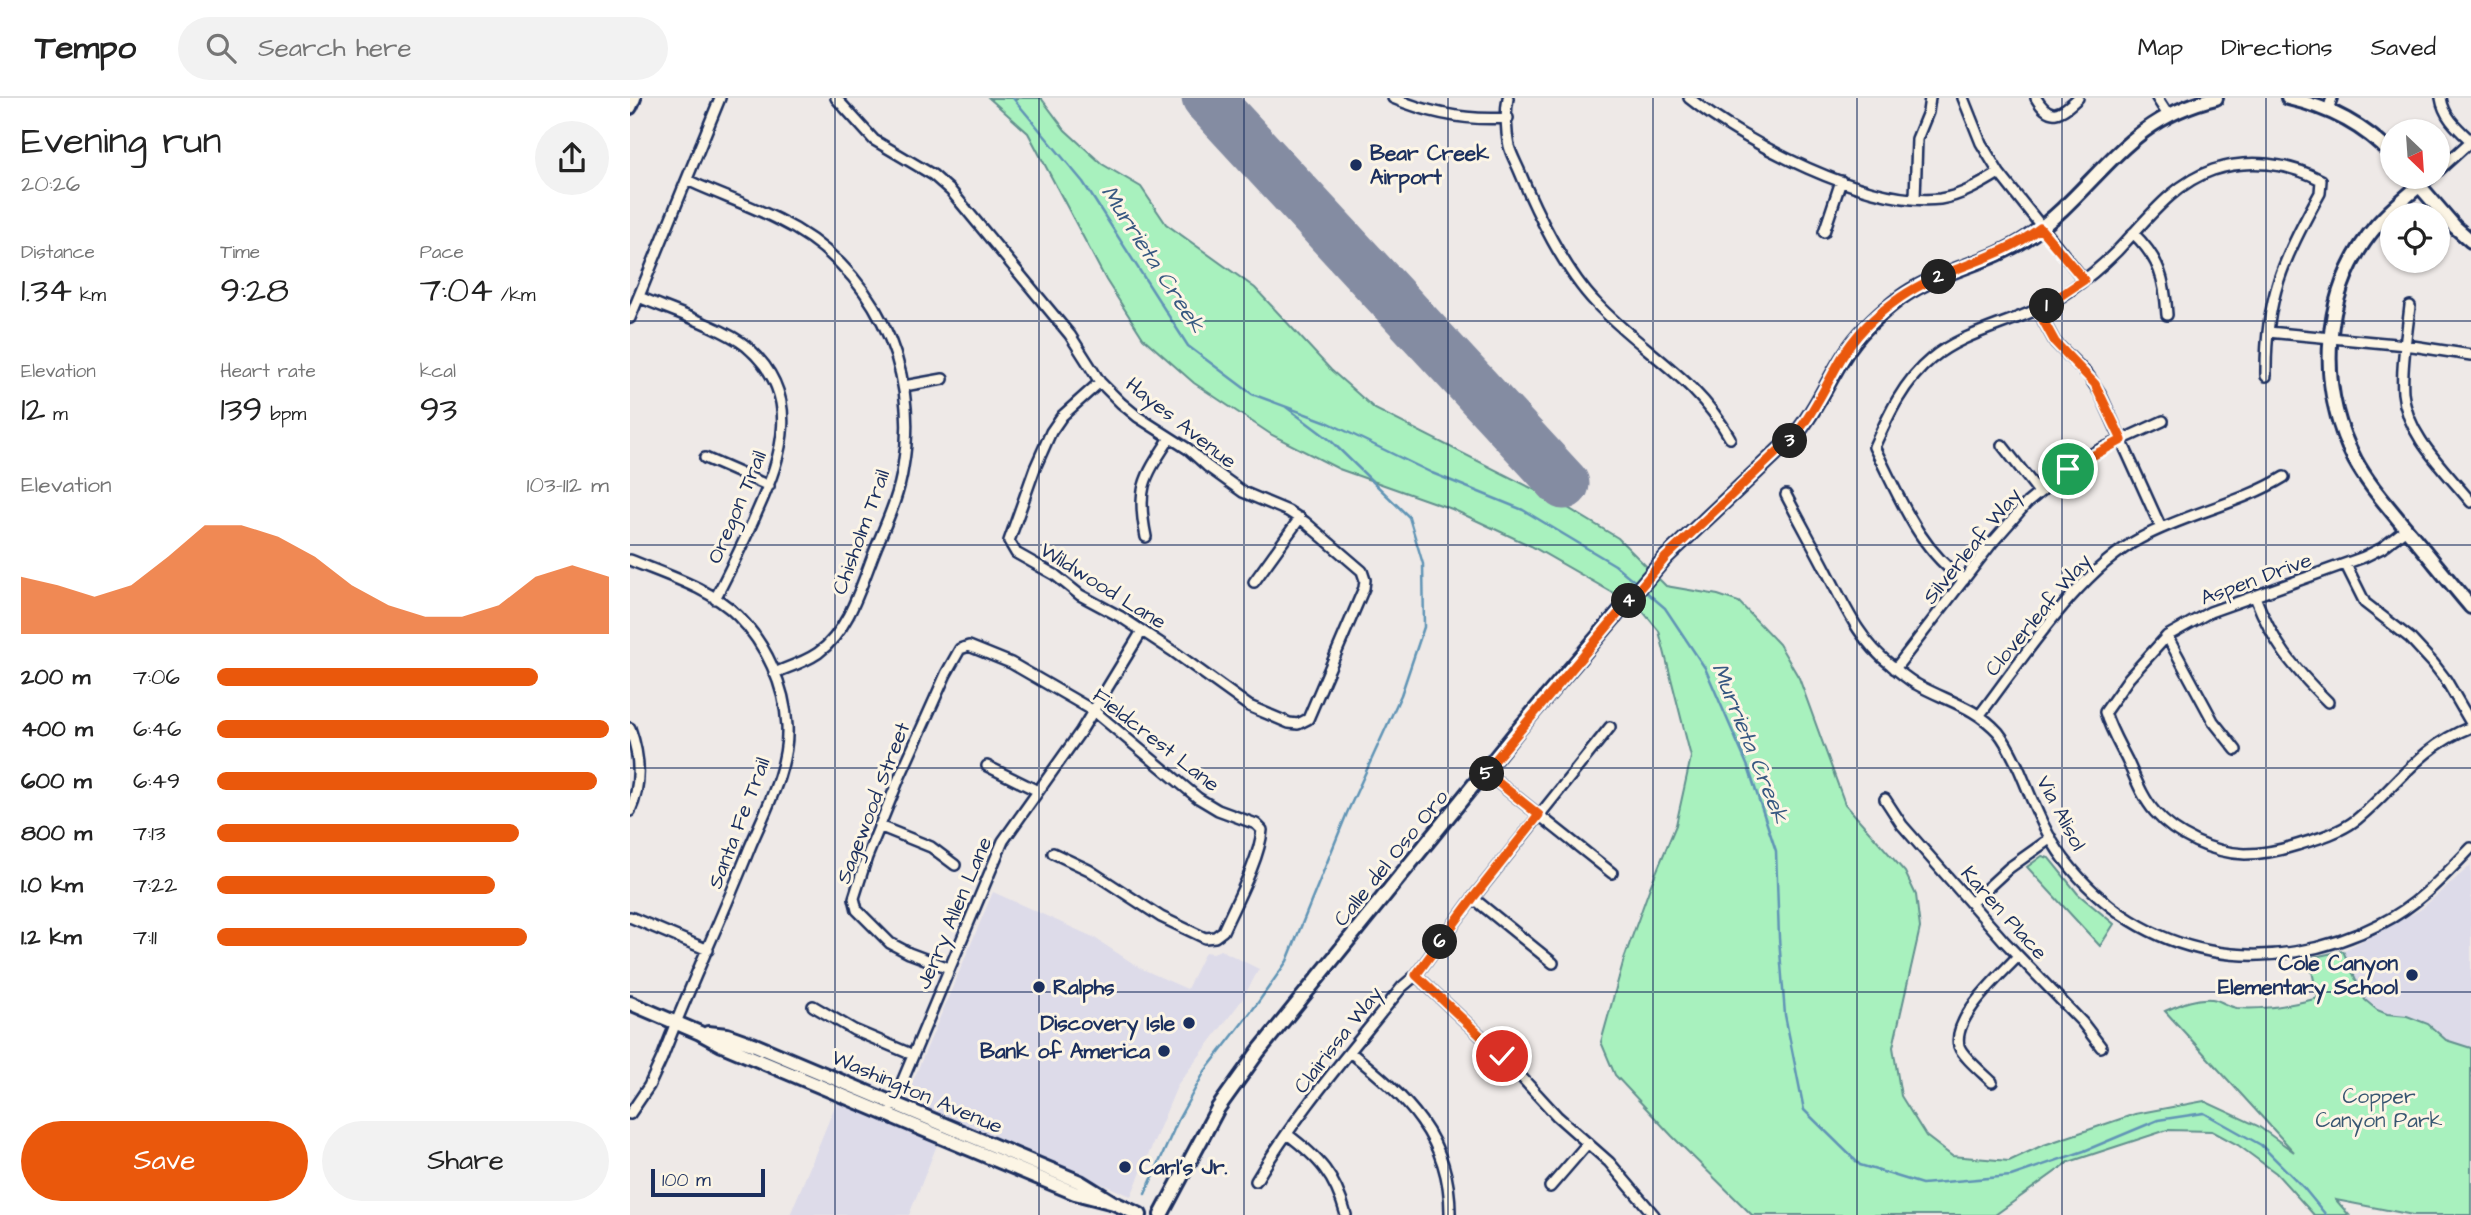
<!DOCTYPE html>
<meta charset="utf-8">
<style>
:root{--surface:#fff;--page:#f2f2f2;--text:#222;--muted:#767676;--line:#e0e0e0;--accent:#ea580c}
body{margin:0;font-family:"Architects Daughter",sans-serif;background:var(--page);color:var(--text);height:100vh;display:flex;flex-direction:column;font-size:26px;white-space:nowrap}
*{box-sizing:border-box;margin:0}
p{font-size:23px;color:var(--muted)}
.icon{flex:none;width:38px;height:38px;fill:none;stroke:currentColor;stroke-width:2;stroke-linecap:round;stroke-linejoin:round}
.map{position:relative;flex:1;overflow:hidden}
.details{display:flex;flex-direction:column;background:var(--surface);width:630px}
.details>*{flex:none}
.needle{width:46px;rotate:155deg}
.fabs{position:absolute;left:1750px;top:21px;display:grid;gap:14px}
.fabs a{display:grid;place-items:center;width:70px;height:70px;border-radius:50%;background:var(--surface);box-shadow:0 2px 5px #0004;font-size:35px}
.scale{position:absolute;left:21px;bottom:18px;width:114px;box-sizing:border-box;padding-left:7px;border:4px solid #1b2f5e;border-top:0;font-size:19px;line-height:24px;white-space:nowrap;color:#1b2f5e;-webkit-text-stroke:5px #fcf5e5;paint-order:stroke}
.pin{position:absolute;display:grid;place-items:center;width:60px;height:60px;color:#fff;margin:-30px;border:4px solid #fff;border-radius:50%;box-shadow:0 2px 7px #0007}
.km{position:absolute;width:35px;height:35px;margin:-18px;border-radius:50%;background:#222;color:#fff;font-size:19px;line-height:35px;text-align:center}
.round{display:grid;place-items:center;flex:none;width:74px;height:74px;border-radius:37px;background:var(--page)}
.head{display:flex;align-items:center;justify-content:space-between;height:119px;padding:0 21px}
h1{font-size:38px;font-weight:600;line-height:52px}
.figures{display:grid;grid-template-columns:repeat(3,1fr);gap:10px;height:119px;padding:7px 21px}
.figures div{display:grid;align-content:center}
.figures b{font-size:35px;font-weight:600}
.figures small{font-size:19px;font-weight:400}
.figures p{font-size:19px}
.chart{height:196px;padding:14px 21px}
.chart p{display:flex;justify-content:space-between}
.chart svg{width:100%;height:126px;margin-top:7px;fill:var(--accent);opacity:.7}
.cta{display:flex;gap:14px;margin-top:auto;padding:14px 21px}
.cta a{flex:1;height:80px;border-radius:42px;background:var(--accent);color:#fff;font-size:28px;font-weight:600;line-height:80px;text-align:center}
.cta a+a{background:var(--page);color:var(--text)}
ul{padding:0 21px;list-style:none;font-size:23px}
li{display:grid;grid-template-columns:112px 84px 1fr;align-items:center;height:52px}
li i{height:18px;border-radius:9px;background:var(--accent)}
header{display:flex;align-items:center;gap:42px;box-sizing:border-box;height:98px;padding:0 35px;background:var(--surface);border-bottom:2px solid var(--line)}
header strong{font-size:33px}
nav{display:flex;gap:38px;margin-inline-start:auto;font-size:24px}
.search{width:490px;height:63px;background:var(--page);display:flex;align-items:center;gap:18px;box-sizing:border-box;padding:0 24px;border-radius:38px;color:var(--muted);font-size:26px}
main{display:flex;flex:1;min-height:0}
.map>svg:first-child{display:block}
.built{fill:#dddbe9}
.green{fill:#a8f1be;stroke:#62908e;stroke-width:2}
.lines{fill:none;stroke-linecap:round;stroke-linejoin:round}
.stream{stroke:#6094b5;stroke-width:2.5}
.runway{stroke:#848ca2;stroke-width:51}
.street-casing{stroke:#1b2f5e;stroke-width:14}
.secondary-casing{stroke:#1b2f5e;stroke-width:18}
.street{stroke:#fcf5e5;stroke-width:9}
.secondary{stroke:#fcf5e5;stroke-width:12}
.route-casing{stroke:#fff;stroke-width:14}
.route{stroke:#ea580c;stroke-width:9}
.grid{fill:none;stroke:#1b2f5e;stroke-width:2;stroke-opacity:0.55}
.poi-dot{fill:#1b2f5e;stroke:#fcf5e5;stroke-width:2.5}
.labels{text-anchor:middle;dominant-baseline:central;stroke-width:6;stroke-linejoin:round;paint-order:stroke}
.poi-label{font-size:21px;font-weight:bold;fill:#1b2f5e;stroke:#fcf5e5;text-anchor:start}
.street-label{font-size:21px;fill:#1b2f5e;stroke:#fcf5e5}
.park-label{font-size:21px;fill:#375671;stroke:#fcf5e5}
.water-label{font-size:23px;font-style:italic;fill:#385982;stroke:#fcf5e5}
</style>
<header>
<strong>Tempo</strong>
<div class="search"><svg class="icon" aria-label="search" viewBox="0 0 24 24"><circle cx="10" cy="10" r="6"/><path d="M15 15l6 6"/></svg>Search here</div>
<nav><a>Map</a><a>Directions</a><a>Saved</a></nav>
</header>
<main>
<section class="details">
<div class="head"><div><h1>Evening run</h1><p>20:26</p></div><a class="round"><svg class="icon" aria-label="share" viewBox="0 0 24 24"><path d="M12 15V3M7 8l5-5 5 5M5 13v7h14v-7"/></svg></a></div>
<div class="figures">
<div><p>Distance</p><b>1.34<small> km</small></b></div>
<div><p>Time</p><b>9:28</b></div>
<div><p>Pace</p><b>7:04<small> /km</small></b></div>
</div>
<div class="figures">
<div><p>Elevation</p><b>12<small> m</small></b></div>
<div><p>Heart rate</p><b>139<small> bpm</small></b></div>
<div><p>kcal</p><b>93</b></div>
</div>
<div class="chart"><p><span>Elevation</span>103–112 m</p>
<svg viewBox="0 0 160 44" preserveAspectRatio="none"><path d="M0 44V24L10 27L20 31L30 27L40 17L50 6L60 6L70 10L80 17L90 27L100 34L110 38L120 38L130 34L140 24L150 20L160 24V44z"/></svg>
</div>
<ul>
<li><b>200 m</b>7:06<i style="width:82%"></i></li>
<li><b>400 m</b>6:46<i style="width:100%"></i></li>
<li><b>600 m</b>6:49<i style="width:97%"></i></li>
<li><b>800 m</b>7:13<i style="width:77%"></i></li>
<li><b>1.0 km</b>7:22<i style="width:71%"></i></li>
<li><b>1.2 km</b>7:11<i style="width:79%"></i></li>
</ul>
<div class="cta"><a>Save</a><a>Share</a></div>
</section>
<div class="map">
<svg width="1841" height="1117" viewBox="0 0 1841 1117">
<rect width="100%" height="100%" fill="#eee9e7"/>
<filter id="ink" filterUnits="userSpaceOnUse"><feTurbulence type="fractalNoise" baseFrequency=".0143" numOctaves="2"/><feDisplacementMap in="SourceGraphic" scale="14" xChannelSelector="R" yChannelSelector="G"/><feConvolveMatrix kernelMatrix="1 2 1 2 8 2 1 2 1" color-interpolation-filters="sRGB"/></filter>
<g filter="url(#ink)">
<!-- built -->
<path class="built" d="M1841,767v183l-25,-8 -18,-16 -21,-8 -20,-2 -10,-4 -12,-10 -22,-49 77,-41z
M363,794l100,45 47,31 47,21 18,-37 8,1 8,-3 38,19 -17,31 -64,84 -47,112 -214,-88 -6,-4 -3,-8 1,-6z
M207,1003l100,44 -28,70h-119z"/>
<!-- green -->
<path class="green" d="M359,0h52l24,32 37,34 39,23 25,37 89,64 76,82 44,39 178,90 65,39 48,48 52,9 21,7 40,42 20,34 46,126 60,68 11,23 4,33 -27,119 8,49 25,40 26,20 57,5 32,-15 94,-32 69,-13 54,25 36,26 -129,-141c14,-6 31,-14 47,-12 9,1 16,8 25,9 27,2 55,-3 81,-10l-9,-40 34,-7 22,49 12,10 10,4 20,2 21,8 18,16 25,8v167h-58l-77,-15 13,15h-35l-38,-42 -38,-28 -26,-14 -45,-1 -98,32 -74,53h-243l-80,-79 -57,-61 -14,-33 23,-83 26,-72 26,-62 15,-68 -32,-126 -18,-22 -110,-63 -79,-37 -113,-40 -67,-34 -78,-52 -51,-45 -37,-58 -78,-147z
M1412,758l7,2 29,36 36,30 -14,22 -73,-79z"/>
<g class="lines">
<!-- stream -->
<path class="stream" d="M383,0l70,84 105,164 64,48 75,28 105,51 91,37 92,55 24,20
M1014,492l21,18 40,60 43,99 28,84 3,87 6,77 19,95 56,55 62,19 89,-8 73,-25 74,-31 46,-7 57,32 42,42 23,28
M515,1096l34,-76 26,-47 52,-67 30,-43 60,-148 54,-118 23,-68 -1,-63 -14,-47 -79,-77 -44,-33"/>
<!-- runway -->
<path class="runway" d="M577,0l357,386"/>
<defs>
<path id="street" d="M206,0l38,42 59,35 18,16 119,144 30,47 21,21 17,14 50,32 19,17 36,26 45,19 17,11 57,49 3,9 -1,8 -56,131 -10,5 -9,-1 -40,-17 -75,-54 -53,-35 -41,-22 -25,-20 -39,-22 -7,-12 26,-73 16,-36 11,-16 38,-34
M763,0c38,16 74,23 115,20
M878,0c-3,14 -2,34 1,48 2,8 7,17 10,24 17,42 46,101 77,133 45,48 101,75 134,135
M1059,0c56,45 178,109 251,101 21,-3 41,-15 59,-26
M1333,0l18,45 18,30 85,107
M1406,0c14,24 25,16 42,0
M1527,0l11,17
M1811,0c3,19 16,30 30,43
M1698,12l4,-12
M1808,73l33,-30
M57,82c30,14 63,25 92,40 93,45 142,147 124,247 -4,29 -16,54 -27,81 -14,34 -26,82 -58,105 -13,9 -29,14 -44,20
M1790,87l11,-8
M1285,100l2,-59 11,-27 2,-14
M1194,134l17,-51
M1503,135c26,25 32,46 34,82
M9,199c28,12 85,31 107,49 57,48 37,108 11,166 -13,30 -27,58 -42,87
M1780,208c-3,28 -9,59 -7,87 4,43 42,77 68,109
M1408,213l17,31 33,33 12,18 61,135
M0,220l90,-220
M1638,234l138,13 65,10
M274,288l39,-7
M1372,347l37,47
M75,360l64,28
M1156,397c13,25 27,50 40,75 18,34 33,71 65,95 8,7 17,14 25,19 30,17 58,22 82,48 9,11 15,25 21,37 13,30 25,64 45,90 78,102 205,122 318,64 35,-17 62,-47 89,-75
M1776,431l-24,19 -18,9 -154,55 -43,24 -38,42 -24,34c5,17 14,32 22,48 8,17 15,37 28,52 21,24 58,41 90,42 17,0 36,-4 52,-9 20,-6 42,-12 59,-25 42,-34 61,-72 115,-93
M516,439c-10,-49 -2,-59 24,-99
M0,462c36,15 80,28 108,56 28,28 47,70 49,110 2,42 -21,83 -37,121 -28,71 -61,140 -88,211l-13,28 -19,28
M1716,467l19,38 45,35 23,25 13,17 25,43
M1334,482c-46,-31 -65,-85 -90,-133 14,-31 29,-65 57,-88 37,-31 95,-37 137,-67 17,-12 34,-26 49,-41 29,-30 55,-67 96,-81 35,-12 76,-7 108,10l-1,13c-37,66 -55,106 -54,183
M624,484l46,-64
M1625,499c19,48 37,69 73,105
M1537,538l46,85 23,29
M1265,571l97,-126 35,-40 41,-34 29,-18 66,-30
M1349,618c43,-56 100,-146 162,-178 46,-25 99,-34 143,-61
M0,630c10,28 12,56 0,83
M357,668l51,25
M855,674l127,101
M1255,701l17,26 102,116 78,81 19,25
M249,728l52,21 24,18
M843,800l80,65
M1341,805l38,-35 42,-30
M0,819l78,33
M319,870l-40,-15 -19,-10 -33,-33 -3,-12 13,-41 31,-76 48,-107 14,-25 9,-3 42,17 83,48 104,87 20,12 38,14 6,6c-2,29 -27,74 -39,101l-8,6 -10,1 -44,-21 -72,-47 -36,-17
M786,877l86,81 55,60 52,46 45,53
M183,908l41,24 59,25
M720,954c56,45 101,85 100,163
M1362,984c-8,-8 -30,-26 -33,-36 -7,-29 42,-71 59,-90
M262,1008l111,-265 78,-110 61,-100
M657,1036c32,24 48,41 59,81
M626,1083c41,-69 96,-131 146,-194l14,-12 57,-77 137,-171
M920,1089l38,-44"/>
<path id="secondary" d="M1658,0c40,9 76,27 104,57
M0,9l4,-9
M1782,79l43,50 16,14
M1790,87c-15,13 -30,25 -43,40 -56,65 -61,161 -22,235 13,24 31,44 48,65 23,27 45,55 68,82
M0,905l70,30 22,12 353,148 39,10
M78,935l19,2 28,10 325,137 34,21 26,12
M531,1117l57,-107 40,-56 260,-322 148,-173 131,-124c27,-33 39,-75 69,-105 15,-15 31,-30 50,-40 35,-20 77,-27 111,-50 71,-49 95,-118 189,-140"/>
</defs>
<!-- street casing -->
<use href="#street" class="street-casing"/>
<!-- secondary casing -->
<use href="#secondary" class="secondary-casing"/>
<!-- street -->
<use href="#street" class="street"/>
<!-- secondary -->
<use href="#secondary" class="secondary"/>
</g>
</g>
<g class="lines" filter="url(#ink)">
<defs>
<path id="route" d="M872,958l-86,-81 57,-77 66,-83 -54,-43 181,-215 131,-124c18,-23 29,-48 44,-74 14,-24 37,-46 60,-62 43,-30 95,-35 139,-69l44,52 -46,31 17,31 40,42 27,56 -54,29"/>
</defs>
<!-- route casing -->
<use href="#route" class="route-casing"/>
<!-- route -->
<use href="#route" class="route"/>
</g>
<!-- grid -->
<path class="grid" d="M205,0v1117M409,0v1117M614,0v1117M818,0v1117M1023,0v1117M1227,0v1117M1432,0v1117M1636,0v1117M0,223h1841M0,447h1841M0,670h1841M0,894h1841"/>
<!-- markers -->
<g class="poi-dot">
<circle cx="726" cy="67" r="7"/>
<circle cx="1782" cy="877" r="7"/>
<circle cx="409" cy="889" r="7"/>
<circle cx="559" cy="925" r="7"/>
<circle cx="534" cy="953" r="7"/>
<circle cx="495" cy="1069" r="7"/>
</g>
<g class="labels">
<!-- poi labels -->
<g class="poi-label">
<text x="740" y="55">Bear Creek<tspan x="740" dy="24">Airport</tspan></text>
<text x="1768" y="865" text-anchor="end">Cole Canyon<tspan x="1768" dy="24">Elementary School</tspan></text>
<text x="423" y="889">Ralphs</text>
<text x="545" y="925" text-anchor="end">Discovery Isle</text>
<text x="520" y="953" text-anchor="end">Bank of America</text>
<text x="509" y="1069">Carl's Jr.</text>
</g>
<!-- street labels -->
<g class="street-label">
<text transform="translate(551 325) rotate(38)">Hayes Avenue</text>
<text transform="translate(107 409) rotate(-67)">Oregon Trail</text>
<text transform="translate(231 434) rotate(-70)">Chisholm Trail</text>
<text transform="translate(1342 448) rotate(-51)">Silverleaf Way</text>
<text transform="translate(1626 481) rotate(-20)">Aspen Drive</text>
<text transform="translate(473 488) rotate(32)">Wildwood Lane</text>
<text transform="translate(1408 517) rotate(-50)">Cloverleaf Way</text>
<text transform="translate(526 642) rotate(38)">Fieldcrest Lane</text>
<text transform="translate(243 705) rotate(-69)">Sagewood Street</text>
<text transform="translate(1431 715) rotate(62)">Via Alisol</text>
<text transform="translate(109 725) rotate(-69)">Santa Fe Trail</text>
<text transform="translate(761 760) rotate(-51)">Calle del Oso Oro</text>
<text transform="translate(324 815) rotate(-67)">Jerry Allen Lane</text>
<text transform="translate(1374 815) rotate(48)">Karen Place</text>
<text transform="translate(708 942) rotate(-52)">Clairissa Way</text>
<text transform="translate(287 994) rotate(23)">Washington Avenue</text>
</g>
<!-- park labels -->
<g class="park-label">
<text x="1749" y="998">Copper<tspan x="1749" dy="24">Canyon Park</tspan></text>
</g>
<!-- water labels -->
<g class="water-label">
<text transform="translate(523 161) rotate(57)">Murrieta Creek</text>
<text transform="translate(1120 645) rotate(68)">Murrieta Creek</text>
</g>
</g>
</svg>
<div class="fabs">
<a><svg class="needle" viewBox="-14 -14 28 28"><path d="M0-13l5 13h-10z" fill="#e53935"/><path d="M0 13l5-13h-10z" fill="#767676"/></svg></a>
<a><svg class="icon" aria-label="locate" viewBox="0 0 24 24"><circle cx="12" cy="12" r="6"/><path d="M12 2v4M12 18v4M2 12h4M18 12h4"/></svg></a>
</div>
<div class="scale">100 m</div>
<div class="pin" style="left:1438px;top:371px;background:#1e9e55"><svg class="icon" aria-label="arrive" viewBox="0 0 24 24"><path d="M6 21V4h12l-3 4 3 4H6"/></svg></div>
<div class="pin" style="left:872px;top:958px;background:#d93025"><svg class="icon" aria-label="check" viewBox="0 0 24 24"><path d="M5 12l5 5 9-10"/></svg></div>
<b class="km" style="left:1417px;top:208px">1</b>
<b class="km" style="left:1309px;top:179px">2</b>
<b class="km" style="left:1160px;top:343px">3</b>
<b class="km" style="left:999px;top:503px">4</b>
<b class="km" style="left:857px;top:676px">5</b>
<b class="km" style="left:810px;top:844px">6</b>
</div>
</main>
